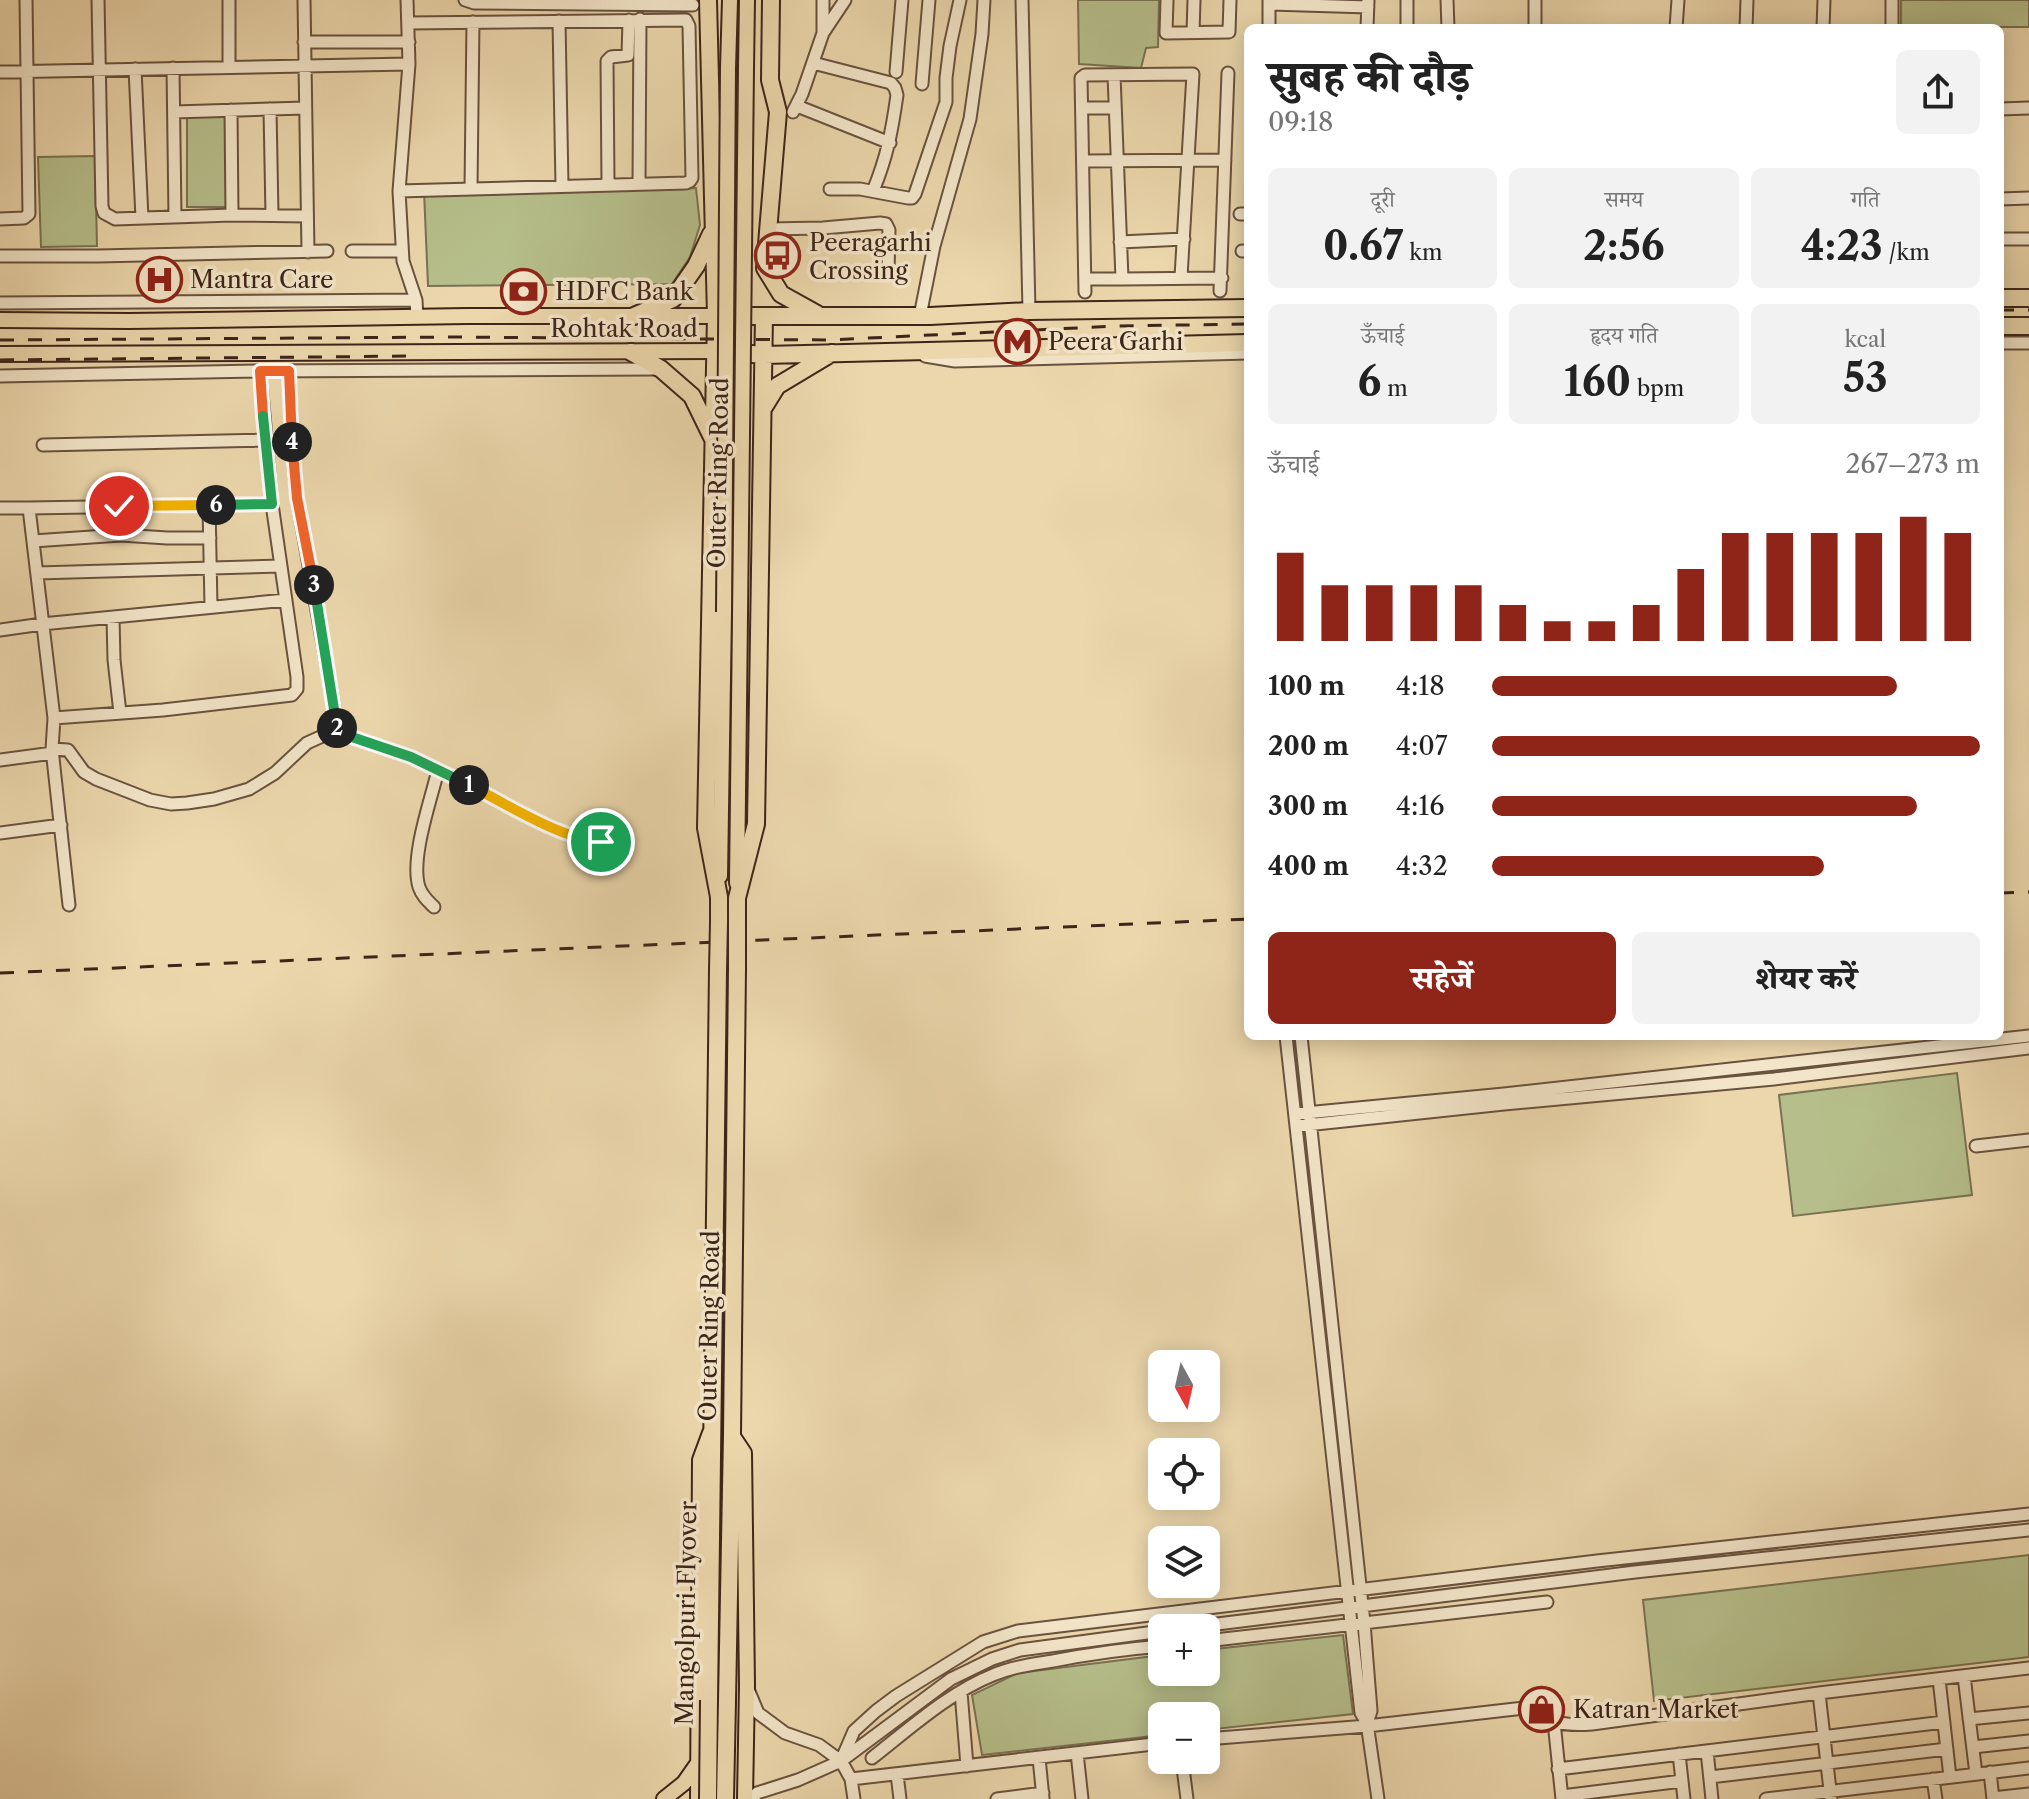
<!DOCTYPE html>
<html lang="hi">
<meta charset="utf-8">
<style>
:root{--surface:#fff;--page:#f2f2f2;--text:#222;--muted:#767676;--accent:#8f2418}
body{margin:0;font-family:"Libre Caslon Text","Noto Serif Devanagari",serif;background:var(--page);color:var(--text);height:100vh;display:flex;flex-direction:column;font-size:30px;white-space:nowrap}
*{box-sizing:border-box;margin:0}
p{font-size:26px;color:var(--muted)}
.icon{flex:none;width:44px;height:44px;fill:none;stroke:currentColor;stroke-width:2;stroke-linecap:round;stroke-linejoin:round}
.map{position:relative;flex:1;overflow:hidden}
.details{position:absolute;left:1244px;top:24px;width:760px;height:1016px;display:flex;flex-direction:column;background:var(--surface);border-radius:12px;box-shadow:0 4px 20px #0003}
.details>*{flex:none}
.needle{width:52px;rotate:172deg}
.controls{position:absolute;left:1148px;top:1350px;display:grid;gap:16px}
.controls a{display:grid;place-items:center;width:72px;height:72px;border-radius:12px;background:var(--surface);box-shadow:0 4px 20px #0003;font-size:40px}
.pin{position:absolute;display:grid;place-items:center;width:68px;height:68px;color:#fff;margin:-34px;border:4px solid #fff;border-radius:50%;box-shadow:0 2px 8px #0007}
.km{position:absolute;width:40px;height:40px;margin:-20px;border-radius:50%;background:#222;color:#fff;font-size:22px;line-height:40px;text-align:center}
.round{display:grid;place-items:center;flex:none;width:84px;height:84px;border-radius:12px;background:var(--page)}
.headline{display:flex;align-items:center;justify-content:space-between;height:136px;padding:0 24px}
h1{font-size:44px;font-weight:800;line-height:60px}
.figures{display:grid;grid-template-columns:repeat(3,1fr);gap:12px;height:136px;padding:8px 24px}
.figures div{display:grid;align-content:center;border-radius:12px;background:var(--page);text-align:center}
.figures b{font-size:40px;font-weight:800}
.figures small{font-size:22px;font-weight:400}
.figures p{font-size:22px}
.chart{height:224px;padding:16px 24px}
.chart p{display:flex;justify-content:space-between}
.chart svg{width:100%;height:144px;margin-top:8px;stroke:var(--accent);stroke-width:6}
.cta{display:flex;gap:16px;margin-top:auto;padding:16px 24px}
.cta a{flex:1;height:92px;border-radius:12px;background:var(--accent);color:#fff;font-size:32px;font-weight:800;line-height:92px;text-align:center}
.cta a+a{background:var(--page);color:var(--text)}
ul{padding:0 24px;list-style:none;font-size:26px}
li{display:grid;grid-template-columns:128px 96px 1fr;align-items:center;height:60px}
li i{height:20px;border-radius:10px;background:var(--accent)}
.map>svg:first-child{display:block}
.green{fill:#b6bf8b;stroke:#7a7252;stroke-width:2}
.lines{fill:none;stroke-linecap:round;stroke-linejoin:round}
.minor-casing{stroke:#69523e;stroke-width:15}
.major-casing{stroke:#3d251a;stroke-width:18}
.highway-casing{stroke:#3d251a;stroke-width:20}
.minor{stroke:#f3e5c9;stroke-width:11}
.major{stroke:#ecd7ac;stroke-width:14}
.highway{stroke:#ecd7ac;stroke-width:16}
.rail{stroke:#3d251a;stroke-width:3;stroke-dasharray:14 14;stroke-linecap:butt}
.major-bridge-casing{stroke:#3d251a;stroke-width:18;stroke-linecap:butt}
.highway-bridge-casing{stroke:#3d251a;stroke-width:20;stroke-linecap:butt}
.major-bridge{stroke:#ecd7ac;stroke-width:14}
.highway-bridge{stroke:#ecd7ac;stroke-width:16}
.split-1-casing{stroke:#fff;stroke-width:16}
.split-2-casing{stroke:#fff;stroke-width:16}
.split-3-casing{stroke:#fff;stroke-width:16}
.split-4-casing{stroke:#fff;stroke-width:16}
.split-5-casing{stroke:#fff;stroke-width:16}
.split-6-casing{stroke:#fff;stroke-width:16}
.split-7-casing{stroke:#fff;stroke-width:16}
.split-1{stroke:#f5b400;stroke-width:10}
.split-2{stroke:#22a559;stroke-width:10}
.split-3{stroke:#22a559;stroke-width:10}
.split-4{stroke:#f0652b;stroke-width:10}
.split-5{stroke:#f0652b;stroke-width:10}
.split-6{stroke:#22a559;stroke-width:10}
.split-7{stroke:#f5b400;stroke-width:10}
.labels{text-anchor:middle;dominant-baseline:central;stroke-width:7;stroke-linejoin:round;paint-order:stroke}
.poi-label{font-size:24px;fill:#3d251a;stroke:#f3e5c9;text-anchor:start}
.street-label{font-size:24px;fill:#3d251a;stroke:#f3e5c9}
</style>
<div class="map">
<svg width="2029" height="1799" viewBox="0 0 2029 1799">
<rect width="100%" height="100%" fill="#ecd7ac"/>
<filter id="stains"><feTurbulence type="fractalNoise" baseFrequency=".0025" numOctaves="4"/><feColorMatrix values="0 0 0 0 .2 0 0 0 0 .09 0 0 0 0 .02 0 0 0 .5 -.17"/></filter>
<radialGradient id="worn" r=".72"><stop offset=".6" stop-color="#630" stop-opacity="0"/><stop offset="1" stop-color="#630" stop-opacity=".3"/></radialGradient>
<!-- green -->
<path class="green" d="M1078,0h81l-1,47 -12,1 -5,20 -62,-4z
M1901,0h128v27h-128z
M187,115h43v92h-43z
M95,156l2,90 -56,1 -3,-90z
M696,188l4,37 -10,32 -18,27 -244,2 -4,-95z
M1957,1073l15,122 -179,21 -14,-121z
M2029,1555v102l-375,44 -11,-101z
M1343,1635l10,79 -147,16v-14h-44v19l-180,20 -10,-60 46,-22 144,-18v17h44v-22z"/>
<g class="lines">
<defs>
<path id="minor" d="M98,0l4,206 2,7 11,6 117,-4 75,1
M304,0l4,252
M407,0l2,64 -10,127 4,70 13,39 1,17
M465,0l9,3 219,2
M1022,0l7,311
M1167,0l-1,33 63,-1 1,-32
M1447,0l1,28
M1535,0v28
M1269,4l99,3
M559,21l3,165
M1269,28v-27
M1367,28l1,-27
M1407,28v-28
M1676,28l2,-28
M1746,28l1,-28
M1823,28l1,-28
M1892,28v-28
M823,33l22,-33
M1193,33l1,-33
M304,42h105
M813,63l78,20 4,5 2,7c-5,36 -10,62 -24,96
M229,67v-67
M173,68l2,149
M135,69l7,149
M0,72l409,-8
M896,72l6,-72
M1114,75l8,204 100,-1
M922,84l7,-84
M797,106l93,37
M1082,108h33
M270,109l2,106
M2000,109l29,-1
M231,110l1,105
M174,112l131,-4
M793,112l9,-18 21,-61v-33
M1083,161l142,-1
M608,184l-1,-123 4,-4 17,-2 1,-35
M639,184l1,-165
M471,188l2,-166
M830,189h30l48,9h4l3,-4 31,-92v-24l4,-32 10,-46
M399,191l287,-8 4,-2 2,-3 -3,-152 -3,-6 -278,3
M2000,199l29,-1
M1240,214h8
M0,219l24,-1 5,-4 -3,-214
M768,229l55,-1 57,-5 6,1 3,6 -1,42
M2000,239h29
M1120,242l64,-3
M352,251h50
M1242,251h6
M0,256h98l229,-5
M1085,279h37
M1220,291l8,-218
M1085,292l-4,-214 4,-3 108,-1 -12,203
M0,303l416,-3
M920,316l14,-70 36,-127 12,-85 2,-34
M2000,343h29
M925,356l30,5 293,-8
M289,371l4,86 4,41 41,231 5,5 68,23 72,35 48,26 36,16 26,4 21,15
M0,376l260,-5 396,-2
M43,445l222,-5
M209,505l2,102
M0,508h29l25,210 109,-8 129,-15 5,-6v-12l-25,-173 -12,-133
M29,508l243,-4
M33,541l88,-6 46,3h43
M37,573l244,-7
M113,617l1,43 6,53
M0,630l42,-6 244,-24
M54,718l-2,31 17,156
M52,749l16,1 16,22 12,7 54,21 21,4 16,-1 27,-4 35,-10 26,-16 32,-30 31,-14
M0,760l53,-7
M0,833l61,-8
M434,907c-6,-6 -12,-11 -15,-20 -9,-29 12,-87 19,-117
M1286,1036l75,677 6,10 11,76
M1301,1036l63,587 7,88 -4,12
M1295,1114l209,-20 525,-58
M1297,1126l207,-22 270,-25 255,-31
M1976,1146l53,-6
M1185,1628l450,-56 394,-42
M1206,1641l341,-39
M1964,1676l12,98
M1939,1679l11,98
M748,1689l10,24 27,20 34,12 22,16 10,18 3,20
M961,1692l6,74
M1819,1693l12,106
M1969,1719l60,-6
M1554,1722l8,77
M1206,1739l161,-13 157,-18c11,3 21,11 32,14 11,3 24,3 36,2l227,-31 210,-25
M1973,1747l56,-6
M1707,1751l5,48
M1077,1753l5,46
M1679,1754l5,45
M872,1758c37,-29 78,-66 121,-83 19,-8 40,-11 60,-14 36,-7 72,-12 109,-15
M1039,1758l4,40
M1182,1760l5,39
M841,1761l13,-30 22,-20 20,-15 87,-54 35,-11 579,-70 432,-47
M1558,1769l386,-47
M1990,1772l3,27
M897,1774l3,25
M1710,1777l237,-28
M851,1779l311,-36
M1933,1779l3,20
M1562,1796l120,-15
M1993,1798l36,-4
M752,1799l5,-6 41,-13 43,-19 110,-82 41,-20 28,-9 142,-19
M997,1799l46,-6
M1766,1799l263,-31"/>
<path id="major" d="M728,68l2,-68
M746,69l1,-69
M0,320l129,1 339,-5h248
M0,354l716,-3
M720,876l4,-264
M737,883l3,-267
M732,1435l12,18 3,232 -2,114
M664,1799l20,-16 14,-20
M698,1799l2,-339 10,-27"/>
<path id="highway" d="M708,0l8,316 -10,512 13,69v25
M771,0l-1,80 8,32 -13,156 16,26 36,20
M2000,298h29
M634,316l39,-17 23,-33 15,-32
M716,316h214l99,-5 219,-3
M2000,326h29
M631,352l30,17 31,27 20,41
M730,352l34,3 484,-12
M764,407l13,-21 55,-33
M737,921v-23l19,-74 8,-508
M709,1700l9,-730
M727,1701l5,-266 5,-467"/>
</defs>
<!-- minor casing -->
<use href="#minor" class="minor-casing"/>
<!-- major casing -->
<use href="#major" class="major-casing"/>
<!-- highway casing -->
<use href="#highway" class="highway-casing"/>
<!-- minor -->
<use href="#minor" class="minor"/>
<!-- major -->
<use href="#major" class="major"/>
<!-- highway -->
<use href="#highway" class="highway"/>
<!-- rail -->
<path class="rail" d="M2000,310h29
M0,340l455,-3 373,3 289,-14 131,-2
M0,360l417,-4
M2000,893l29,-1
M0,973l1248,-54"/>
<defs>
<path id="major-bridge" d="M724,612l4,-544
M740,616l6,-547"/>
<path id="highway-bridge" d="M737,968v-47
M718,970l1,-48
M708,1799l1,-99
M725,1799l2,-98"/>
</defs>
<!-- major-bridge casing -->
<use href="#major-bridge" class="major-bridge-casing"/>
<!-- highway-bridge casing -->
<use href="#highway-bridge" class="highway-bridge-casing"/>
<!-- major-bridge -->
<use href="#major-bridge" class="major-bridge"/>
<!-- highway-bridge -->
<use href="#highway-bridge" class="highway-bridge"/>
</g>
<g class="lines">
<defs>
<path id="split-1" d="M469,785c32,16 63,36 96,48 12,5 25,3 36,9"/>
<path id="split-2" d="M337,728l6,6 68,23 58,28"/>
<path id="split-3" d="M314,585l23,143"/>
<path id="split-4" d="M292,442l5,56 17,87"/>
<path id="split-5" d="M263,416l-3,-45h29l3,71"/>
<path id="split-6" d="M216,505l56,-1 -9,-88"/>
<path id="split-7" d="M119,506l97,-1"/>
</defs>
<!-- split-1 casing -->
<use href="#split-1" class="split-1-casing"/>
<!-- split-2 casing -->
<use href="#split-2" class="split-2-casing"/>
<!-- split-3 casing -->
<use href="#split-3" class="split-3-casing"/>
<!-- split-4 casing -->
<use href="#split-4" class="split-4-casing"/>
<!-- split-5 casing -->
<use href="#split-5" class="split-5-casing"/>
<!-- split-6 casing -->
<use href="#split-6" class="split-6-casing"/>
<!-- split-7 casing -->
<use href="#split-7" class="split-7-casing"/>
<!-- split-1 -->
<use href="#split-1" class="split-1"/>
<!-- split-2 -->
<use href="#split-2" class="split-2"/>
<!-- split-3 -->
<use href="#split-3" class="split-3"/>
<!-- split-4 -->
<use href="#split-4" class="split-4"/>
<!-- split-5 -->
<use href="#split-5" class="split-5"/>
<!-- split-6 -->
<use href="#split-6" class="split-6"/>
<!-- split-7 -->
<use href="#split-7" class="split-7"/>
</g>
<!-- icons -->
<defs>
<symbol id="bus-ring" viewBox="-11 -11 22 22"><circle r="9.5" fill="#f3e5c9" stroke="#8f2418" stroke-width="1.5"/><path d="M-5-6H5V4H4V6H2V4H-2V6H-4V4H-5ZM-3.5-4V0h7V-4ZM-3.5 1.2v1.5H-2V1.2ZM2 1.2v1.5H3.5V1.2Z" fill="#8f2418"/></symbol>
<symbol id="hospital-ring" viewBox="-11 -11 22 22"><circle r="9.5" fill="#f3e5c9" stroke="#8f2418" stroke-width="1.5"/><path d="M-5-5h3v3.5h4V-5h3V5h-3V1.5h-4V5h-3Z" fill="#8f2418"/></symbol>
<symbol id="bank-ring" viewBox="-11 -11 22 22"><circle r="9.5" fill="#f3e5c9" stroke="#8f2418" stroke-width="1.5"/><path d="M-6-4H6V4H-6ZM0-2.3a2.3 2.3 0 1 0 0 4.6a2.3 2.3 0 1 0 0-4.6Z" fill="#8f2418"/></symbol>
<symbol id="metro-ring" viewBox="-11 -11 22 22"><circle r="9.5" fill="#f3e5c9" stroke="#8f2418" stroke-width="1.5"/><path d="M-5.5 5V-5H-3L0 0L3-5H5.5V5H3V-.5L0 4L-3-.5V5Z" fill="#8f2418"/></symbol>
<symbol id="shop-ring" viewBox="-11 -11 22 22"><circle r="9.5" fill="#f3e5c9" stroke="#8f2418" stroke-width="1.5"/><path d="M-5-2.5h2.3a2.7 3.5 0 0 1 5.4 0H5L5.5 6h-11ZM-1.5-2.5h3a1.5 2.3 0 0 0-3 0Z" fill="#8f2418"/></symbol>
</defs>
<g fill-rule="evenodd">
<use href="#bus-ring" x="752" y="230" width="51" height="51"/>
<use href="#hospital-ring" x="134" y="254" width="51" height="51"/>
<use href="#bank-ring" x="498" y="266" width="51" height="51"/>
<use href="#metro-ring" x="992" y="316" width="51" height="51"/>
<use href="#shop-ring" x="1516" y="1684" width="51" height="51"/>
</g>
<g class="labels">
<!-- poi labels -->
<g class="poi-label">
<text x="809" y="242">Peeragarhi<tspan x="809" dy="28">Crossing</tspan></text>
<text x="190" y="279">Mantra Care</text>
<text x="555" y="291">HDFC Bank</text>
<text x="1048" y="341">Peera Garhi</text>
<text x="1573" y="1709">Katran Market</text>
</g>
<!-- street labels -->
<g class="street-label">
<text x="624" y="328">Rohtak Road</text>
<text transform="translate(718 473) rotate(-89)">Outer Ring Road</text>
<text transform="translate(709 1326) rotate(-89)">Outer Ring Road</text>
<text transform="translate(686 1613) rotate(-89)">Mangolpuri Flyover</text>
</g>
</g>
<rect width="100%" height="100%" filter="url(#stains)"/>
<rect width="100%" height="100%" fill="url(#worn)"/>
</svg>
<div class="controls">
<a><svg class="needle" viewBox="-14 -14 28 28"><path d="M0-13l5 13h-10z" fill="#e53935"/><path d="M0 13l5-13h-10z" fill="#767676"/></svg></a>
<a><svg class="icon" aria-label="locate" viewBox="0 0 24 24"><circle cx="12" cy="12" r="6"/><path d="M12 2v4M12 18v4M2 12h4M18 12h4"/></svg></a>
<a><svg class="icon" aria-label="layers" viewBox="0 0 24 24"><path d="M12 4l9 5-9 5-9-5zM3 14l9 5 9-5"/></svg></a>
<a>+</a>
<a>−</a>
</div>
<div class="pin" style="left:601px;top:842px;background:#1e9e55"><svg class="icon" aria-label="arrive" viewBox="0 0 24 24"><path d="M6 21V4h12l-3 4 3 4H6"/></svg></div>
<div class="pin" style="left:119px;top:506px;background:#d93025"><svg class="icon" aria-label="check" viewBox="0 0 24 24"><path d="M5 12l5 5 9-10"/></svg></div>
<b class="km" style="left:469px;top:785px">1</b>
<b class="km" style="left:337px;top:728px">2</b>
<b class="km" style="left:314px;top:585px">3</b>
<b class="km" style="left:292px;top:442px">4</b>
<b class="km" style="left:216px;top:505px">6</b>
<section class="details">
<div class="headline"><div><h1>सुबह की दौड़</h1><p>09:18</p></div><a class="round"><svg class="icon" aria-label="share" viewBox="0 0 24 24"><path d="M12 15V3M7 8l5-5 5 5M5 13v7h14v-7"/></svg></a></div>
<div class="figures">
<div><p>दूरी</p><b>0.67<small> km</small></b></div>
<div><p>समय</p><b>2:56</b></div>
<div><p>गति</p><b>4:23<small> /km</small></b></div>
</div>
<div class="figures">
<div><p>ऊँचाई</p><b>6<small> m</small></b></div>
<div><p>हृदय गति</p><b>160<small> bpm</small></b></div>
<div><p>kcal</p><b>53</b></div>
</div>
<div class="chart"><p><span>ऊँचाई</span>267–273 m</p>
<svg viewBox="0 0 160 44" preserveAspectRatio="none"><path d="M5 44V17M15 44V27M25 44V27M35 44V27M45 44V27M55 44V33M65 44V38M75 44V38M85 44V33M95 44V22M105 44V11M115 44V11M125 44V11M135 44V11M145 44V6M155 44V11"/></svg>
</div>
<ul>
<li><b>100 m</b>4:18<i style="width:83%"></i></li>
<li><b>200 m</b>4:07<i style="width:100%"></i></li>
<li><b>300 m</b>4:16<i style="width:87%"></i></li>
<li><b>400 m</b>4:32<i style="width:68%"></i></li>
</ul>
<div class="cta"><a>सहेजें</a><a>शेयर करें</a></div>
</section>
</div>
